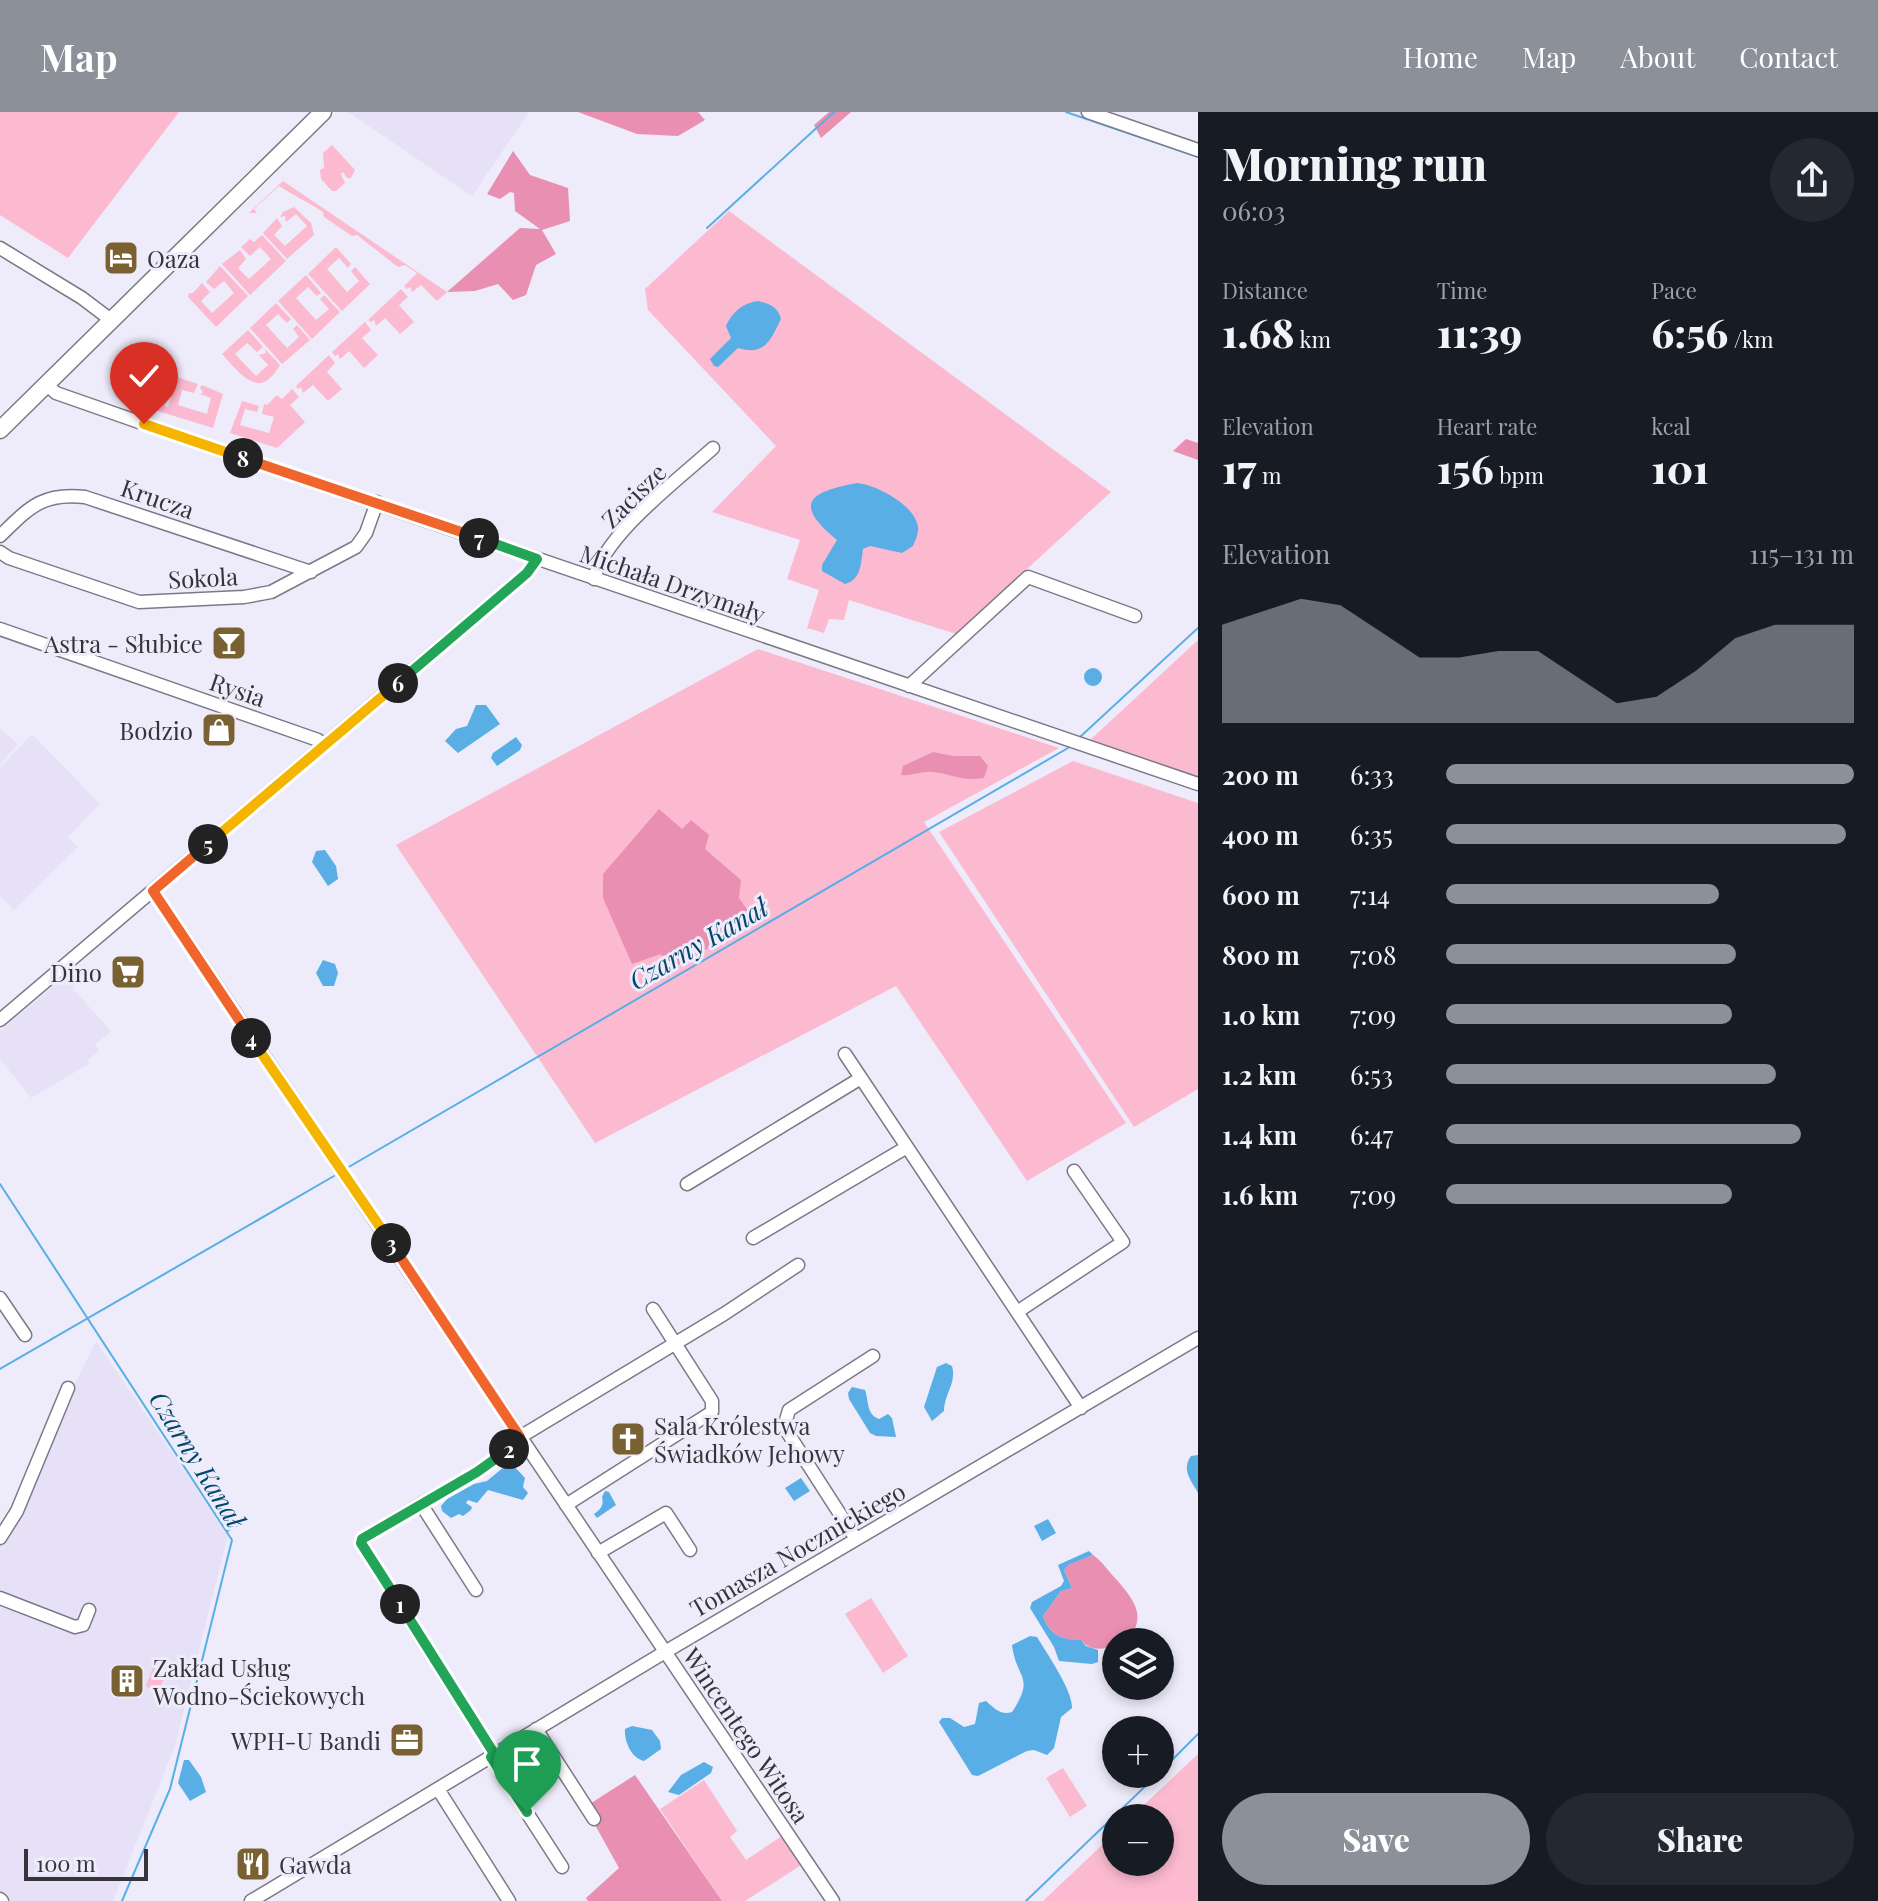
<!DOCTYPE html>
<meta charset="utf-8">
<style>
:root{--surface:#171b24;--page:#242831;--text:#f1f3f6;--muted:#9ea1a6;--accent:#8c9099}
body{margin:0;font-family:"Playfair Display",serif;background:var(--page);color:var(--text);height:100vh;display:flex;flex-direction:column;font-size:30px;white-space:nowrap}
*{box-sizing:border-box;margin:0}
p{font-size:26px;color:var(--muted)}
.icon{flex:none;width:44px;height:44px;fill:none;stroke:currentColor;stroke-width:2;stroke-linecap:round;stroke-linejoin:round}
.map{position:relative;flex:1;overflow:hidden}
.side{display:flex;flex-direction:column;background:var(--surface);width:680px}
.side>*{flex:none}
.fabs{position:absolute;left:1102px;top:1516px;display:grid;gap:16px}
.fabs a{display:grid;place-items:center;width:72px;height:72px;border-radius:50%;background:var(--surface);box-shadow:0 4px 12px #0003;font-size:40px}
.scale{position:absolute;left:24px;bottom:20px;width:124px;box-sizing:border-box;padding-left:8px;border:4px solid #36343a;border-top:0;font-size:22px;line-height:28px;white-space:nowrap;color:#36343a;-webkit-text-stroke:6px #eeebfa;paint-order:stroke}
.pin{position:absolute;display:grid;place-items:center;width:68px;height:68px;color:#fff;margin:-82px -34px;border-radius:50% 50% 50% 0;rotate:-45deg;box-shadow:0 0 8px #0007}
.pin .icon{rotate:45deg}
.km{position:absolute;width:40px;height:40px;margin:-20px;border-radius:50%;background:#222;color:#fff;font-size:22px;line-height:40px;text-align:center}
.round{display:grid;place-items:center;flex:none;width:84px;height:84px;border-radius:42px;background:var(--page)}
.headline{display:flex;align-items:center;justify-content:space-between;height:136px;padding:0 24px}
h1{font-size:44px;font-weight:800;line-height:60px}
.stats{display:grid;grid-template-columns:repeat(3,1fr);gap:12px;height:136px;padding:8px 24px}
.stats div{display:grid;align-content:center}
.stats b{font-size:40px;font-weight:800}
.stats small{font-size:22px;font-weight:400}
.stats p{font-size:22px}
.chart{height:224px;padding:16px 24px}
.chart p{display:flex;justify-content:space-between}
.chart svg{width:100%;height:144px;margin-top:8px;fill:var(--accent);opacity:.7}
.primary-button{display:flex;gap:16px;margin-top:auto;padding:16px 24px}
.primary-button a{flex:1;height:92px;border-radius:48px;background:var(--accent);color:#fff;font-size:32px;font-weight:800;line-height:92px;text-align:center}
.primary-button a+a{background:var(--page);color:var(--text)}
ul{padding:0 24px;list-style:none;font-size:26px}
li{display:grid;grid-template-columns:128px 96px 1fr;align-items:center;height:60px}
li i{height:20px;border-radius:10px;background:var(--accent)}
header{display:flex;align-items:center;gap:48px;box-sizing:border-box;height:112px;padding:0 40px;background:var(--accent);color:#fff}
header strong{font-size:38px}
nav{display:flex;gap:44px;margin-inline-start:auto;font-size:28px}
main{display:flex;flex:1;min-height:0}
.map>svg:first-child{display:block}
.built{fill:#e7e1f8}
.green{fill:#fcbad1}
.forest{fill:#e98fb2}
.water{fill:#59aee6}
.lines{fill:none;stroke-linecap:round;stroke-linejoin:round}
.stream{stroke:#59aee6;stroke-width:2}
.minor-casing{stroke:#7c7986;stroke-width:15}
.major-casing{stroke:#7c7986;stroke-width:19}
.minor{stroke:#fff;stroke-width:12}
.major{stroke:#fff;stroke-width:16}
.split-1-casing{stroke:#fff;stroke-width:16}
.split-2-casing{stroke:#fff;stroke-width:16}
.split-3-casing{stroke:#fff;stroke-width:16}
.split-4-casing{stroke:#fff;stroke-width:16}
.split-5-casing{stroke:#fff;stroke-width:16}
.split-6-casing{stroke:#fff;stroke-width:16}
.split-7-casing{stroke:#fff;stroke-width:16}
.split-8-casing{stroke:#fff;stroke-width:16}
.split-9-casing{stroke:#fff;stroke-width:16}
.split-1{stroke:#22a559;stroke-width:10}
.split-2{stroke:#22a559;stroke-width:10}
.split-3{stroke:#f0652b;stroke-width:10}
.split-4{stroke:#f5b400;stroke-width:10}
.split-5{stroke:#f0652b;stroke-width:10}
.split-6{stroke:#f5b400;stroke-width:10}
.split-7{stroke:#22a559;stroke-width:10}
.split-8{stroke:#f0652b;stroke-width:10}
.split-9{stroke:#f5b400;stroke-width:10}
.labels{text-anchor:middle;dominant-baseline:central;stroke-width:6;stroke-linejoin:round;paint-order:stroke}
.poi-label{font-size:24px;fill:#36343a;stroke:#eeebfa;text-anchor:start}
.street-label{font-size:24px;fill:#36343a;stroke:#eeebfa}
.water-label{font-size:26px;font-style:italic;fill:#00476b;stroke:#eeebfa}
</style>
<header>
<strong>Map</strong>
<nav><a>Home</a><a>Map</a><a>About</a><a>Contact</a></nav>
</header>
<main>
<div class="map">
<svg width="1198" height="1789" viewBox="0 0 1198 1789">
<rect width="100%" height="100%" fill="#eeebfa"/>
<!-- built -->
<path class="built" d="M348,0h181l-57,84z
M0,616l18,16 -18,20z
M32,622l68,70 -32,33 10,10 -64,63 -14,-14v-128z
M76,856l7,9 -11,11 39,43 -16,14 4,6 -11,9 1,4 -58,34 -31,-39v-28z
M96,1229l132,194 -53,211 -62,155h-105l-8,-9v-354z"/>
<!-- green -->
<path class="green" d="M0,0h179l-111,146 -68,-43z
M332,33l23,25 -4,8h-4l-4,-6 -2,2 4,9 -9,8h-4l-11,-12 -1,-9 4,-2 -1,-15z
M283,69l164,111 -10,9 -16,-16 -9,7 -2,-5 -3,2 -3,-3 13,-13 -12,-8 -7,2 -41,-32 -5,1 -28,-19 -1,-5c-15,-10 -30,-17 -44,-26l-25,23 3,4h-8z
M294,95l17,16 3,12 -27,24 -24,-26 14,-15 5,8 -8,9 11,11 22,-20 -11,-12 -10,8 -1,-6 -5,1 3,-5z
M729,99l382,281 -155,142 -107,-34 -5,20 -15,-1 -5,14 -17,-5 12,-38 -32,-11 13,-39 -88,-28 64,-66 -128,-136 -3,-21z
M262,123l24,26 -36,34 -28,-31 18,-14 6,9 -8,9 11,11 22,-20 -11,-12 -10,9 -9,-9 9,-8 4,3z
M336,135l15,17 -3,4 -9,-10 -12,11 20,23 12,-11 -8,-10 4,-4 15,17 -28,27 -34,-37z
M220,154l28,30 -32,31 -28,-30 1,-4h4l9,-10 8,9 -9,9 11,12 22,-20 -10,-12 -10,8 -8,-7z
M306,163l15,18 -4,3 -9,-9 -12,11 20,22 13,-11 -9,-10 4,-4 16,17 -28,27 -34,-38z
M401,177l7,8 -9,8 15,17 -14,12 -15,-16 -9,8 -2,-6 -3,2 -3,-2z
M276,191l15,16 -4,4 -9,-9 -12,11 21,23 12,-11 -6,-8 4,-4 13,15 -28,24 -32,-36z
M365,210l6,8 -9,8 16,17 -14,13 -15,-17 -9,8 -2,-5 -3,2 -3,-4z
M248,218l15,17 -6,5 -10,-9 -12,11 21,22 12,-11 -9,-10 7,-2 -1,-4 15,16c-20,36 -39,10 -58,-11z
M329,243l6,8 -8,9 15,17 -14,12 -15,-16 -10,8 -2,-6 -3,2 -2,-3z
M167,258l7,4 -9,32 3,1 9,-30 21,7 -4,9 -12,-3 -4,15 29,9 4,-16 -11,-4 3,-2 -3,-4 2,-3 21,9 -10,34 -81,-25z
M292,277l7,8 -9,8 15,17 -28,26 -47,-15 12,-32 17,5 -2,6 -12,-3 -5,16 29,8 5,-16 -12,-3 2,-10 3,1 10,-10 5,4z
M1198,528v139l-109,-38z
M758,537l301,99 -135,74 202,301 -99,58 -131,-195 -301,157 -199,-298z
M1073,649l125,42v286l-64,38 -195,-295z
M871,1486l37,58 -25,17 -38,-59z
M155,1550l13,6 -9,23 -3,1 -10,-6z
M1198,1642v147h-155l73,-69v30h44v-44h-30z
M1063,1656l24,38 -17,11 -24,-39z
M704,1668l33,51 -7,6 16,23 39,-26 21,28 -61,39h-23l-62,-92z"/>
<!-- forest -->
<path class="forest" d="M578,0h120l7,8 -27,16 -41,-2z
M829,0h22l-30,26 -7,-13z
M513,39l17,24 38,13 2,33 -28,9 14,24 -20,11 -10,30 -13,5 -15,-16 -23,7 -28,1 73,-64 20,1 -25,-18 -1,-18 -4,-1 -10,7 -13,-5z
M1186,327l12,4v17l-25,-9z
M933,640l20,4h27l8,10 -4,12c-24,4 -30,-4 -51,-6 -10,-1 -21,4 -32,3l2,-9z
M659,697l23,20 9,-9 18,15 -4,14 36,31 -2,18 17,24 -86,47 -9,-15 -29,10 -29,-66v-24z
M1093,1443c9,6 15,16 23,24 19,22 32,38 10,63h-10v4c-14,3 -25,6 -35,-6 -18,0 -32,-5 -38,-24l18,-25 11,-3 -8,-18 3,-5z
M635,1663l87,126h-134l-2,-3 33,-30 -34,-61z"/>
<!-- water -->
<path class="water" d="M758,189c12,3 20,6 23,18 -11,22 -16,37 -43,29l-20,19 -4,-1 -4,-7 21,-21 -5,-12c6,-14 17,-23 32,-25z
M857,371c20,2 58,22 61,44 1,6 -3,14 -5,19l-11,7 -32,-7 -7,3c-2,14 -2,31 -18,35l-23,-13v-6l15,-25c-44,-36 -29,-48 20,-57z
M1084 565a9 9 0 1 1 18 0a9 9 0 1 1-18 0Z
M476,593h10l14,19 -42,29 -13,-12 11,-12 11,-3z
M516,625l6,8 -2,5 -23,16 -6,-8 2,-5z
M325,738l11,16 2,13 -10,7 -16,-24 4,-11z
M323,848l12,4 3,9 -4,13h-11l-7,-13z
M946,1251l6,3c5,17 -8,28 -8,45l-12,10 -8,-14 13,-40z
M852,1275l13,3c4,11 1,24 14,29l9,-5 4,4 4,19 -20,-1 -6,-3 -21,-34 -1,-6z
M1198,1343v38c-7,-13 -17,-23 -7,-37z
M513,1353l12,13 -2,9 5,6 -5,7 -35,-10 -11,13 -9,-3 -2,3 6,4 -1,3 -8,6 -4,-2 -8,4 -9,-7 -1,-5 6,-7 27,-15 13,-3 17,-14z
M801,1366l9,13 -16,10 -9,-13z
M605,1379l4,1 7,13 -19,13 -3,-4c7,-5 10,-9 8,-17z
M1048,1407l8,14 -14,8 -8,-15z
M1089,1439l4,4 -25,10 -4,5 8,18 -11,3 -18,25c6,19 20,24 38,24l5,6 12,4v12l-6,2 -33,-3 -5,-14 -24,-39 2,-6 29,-16 3,-5 -6,-16z
M1030,1524l7,1c9,15 36,54 35,71l-11,9 -7,31 -7,7 -13,-5 -7,1 -49,25 -6,-1 -33,-53 3,-4h8l14,9 11,-3 4,-21 7,-2c8,7 15,15 26,11 24,-36 4,-33 0,-67z
M632,1614l20,4 8,11 1,8 -17,12c-13,-3 -20,-20 -19,-32z
M184,1648h5l12,17 5,15 -16,9 -12,-18z
M704,1650l9,5 -2,6 -32,22 -11,-3 13,-17z"/>
<g class="lines">
<!-- stream -->
<path class="stream" d="M1066,0l132,45
M707,116l127,-116
M1080,625l118,-109
M347,1056l721,-420
M0,1072l232,356 -62,249 -48,112
M0,1257l334,-193
M227,1419l20,-11
M1160,1660l38,-38
M1026,1789l132,-127"/>
<defs>
<path id="minor" d="M1088,0l110,38
M0,136l82,50 29,22
M46,272l10,9 163,57 979,334
M0,424c29,-28 42,-44 85,-39l226,75
M0,440l9,6 130,44 105,-5 27,-5 85,-45 10,-14 11,-31
M594,467c10,-44 85,-100 119,-131
M0,517l318,111 6,5
M909,574l119,-109 107,39
M153,779l680,1010
M0,908l527,-447 10,-14
M845,942l236,354
M687,1072l174,-106
M753,1126l154,-91
M0,1186l25,37
M1017,1200l106,-70 -49,-71
M421,1392c35,-20 72,-38 99,-67l204,-123 74,-49
M566,1393l146,-93v-11l-59,-92
M0,1426l17,-27 51,-123
M856,1427l-72,-112 5,-17 84,-54
M598,1441l68,-40 24,37
M476,1478l-55,-86 -59,35 -1,4 134,212
M0,1486l75,29 8,-2 6,-15
M536,1617l58,90
M491,1645l71,110
M438,1677l71,112
M0,1787l2,2
M251,1789l414,-249 533,-314"/>
<path id="major" d="M0,318l323,-318"/>
</defs>
<!-- minor casing -->
<use href="#minor" class="minor-casing"/>
<!-- major casing -->
<use href="#major" class="major-casing"/>
<!-- minor -->
<use href="#minor" class="minor"/>
<!-- major -->
<use href="#major" class="major"/>
</g>
<g class="lines">
<defs>
<path id="split-1" d="M400,1492l95,151 -4,2 36,55"/>
<path id="split-2" d="M400,1492l-39,-61 1,-4 115,-67 32,-23"/>
<path id="split-3" d="M391,1131l129,194 -11,12"/>
<path id="split-4" d="M251,926l140,205"/>
<path id="split-5" d="M208,732l-55,47 98,147"/>
<path id="split-6" d="M208,732l190,-161"/>
<path id="split-7" d="M398,571l129,-110 10,-14 -58,-21"/>
<path id="split-8" d="M243,346l236,80"/>
<path id="split-9" d="M144,312l99,34"/>
</defs>
<!-- split-1 casing -->
<use href="#split-1" class="split-1-casing"/>
<!-- split-2 casing -->
<use href="#split-2" class="split-2-casing"/>
<!-- split-3 casing -->
<use href="#split-3" class="split-3-casing"/>
<!-- split-4 casing -->
<use href="#split-4" class="split-4-casing"/>
<!-- split-5 casing -->
<use href="#split-5" class="split-5-casing"/>
<!-- split-6 casing -->
<use href="#split-6" class="split-6-casing"/>
<!-- split-7 casing -->
<use href="#split-7" class="split-7-casing"/>
<!-- split-8 casing -->
<use href="#split-8" class="split-8-casing"/>
<!-- split-9 casing -->
<use href="#split-9" class="split-9-casing"/>
<!-- split-1 -->
<use href="#split-1" class="split-1"/>
<!-- split-2 -->
<use href="#split-2" class="split-2"/>
<!-- split-3 -->
<use href="#split-3" class="split-3"/>
<!-- split-4 -->
<use href="#split-4" class="split-4"/>
<!-- split-5 -->
<use href="#split-5" class="split-5"/>
<!-- split-6 -->
<use href="#split-6" class="split-6"/>
<!-- split-7 -->
<use href="#split-7" class="split-7"/>
<!-- split-8 -->
<use href="#split-8" class="split-8"/>
<!-- split-9 -->
<use href="#split-9" class="split-9"/>
</g>
<!-- icons -->
<defs>
<symbol id="hotel-square" viewBox="-11 -11 22 22"><rect x="-9" y="-9" width="18" height="18" rx="4" fill="#796132" stroke="#eeebfa"/><path d="M-6-4.5h1.5V1H6V5H4.5V3h-9V5H-6ZM-4 0a1.8 1.8 0 1 1 3.6 0ZM.5 0V-2.5h3Q6-2.5 6 0Z" fill="#fff"/></symbol>
<symbol id="bar-square" viewBox="-11 -11 22 22"><rect x="-9" y="-9" width="18" height="18" rx="4" fill="#796132" stroke="#eeebfa"/><path d="M-6-5H6L.8 .8V4.5H3.5V6h-7V4.5H-.8V.8Z" fill="#fff"/></symbol>
<symbol id="shop-square" viewBox="-11 -11 22 22"><rect x="-9" y="-9" width="18" height="18" rx="4" fill="#796132" stroke="#eeebfa"/><path d="M-5-2.5h2.3a2.7 3.5 0 0 1 5.4 0H5L5.5 6h-11ZM-1.5-2.5h3a1.5 2.3 0 0 0-3 0Z" fill="#fff"/></symbol>
<symbol id="supermarket-square" viewBox="-11 -11 22 22"><rect x="-9" y="-9" width="18" height="18" rx="4" fill="#796132" stroke="#eeebfa"/><path d="M-6-5.5h2.5l.6 2H6L4.5 2H-2.5L-4.4-4H-6ZM-1.5 3.2a1.3 1.3 0 1 0 .1 0ZM3 3.2a1.3 1.3 0 1 0 .1 0Z" fill="#fff"/></symbol>
<symbol id="church-square" viewBox="-11 -11 22 22"><rect x="-9" y="-9" width="18" height="18" rx="4" fill="#796132" stroke="#eeebfa"/><path d="M-1.2-6h2.4v3.5h3.3v2.4h-3.3V6h-2.4V-.1h-3.3v-2.4h3.3Z" fill="#fff"/></symbol>
<symbol id="building-square" viewBox="-11 -11 22 22"><rect x="-9" y="-9" width="18" height="18" rx="4" fill="#796132" stroke="#eeebfa"/><path d="M-4-6H4V6H1V3H-1V6H-4ZM-2.5-4.3h1.7v1.8h-1.7ZM.8-4.3h1.7v1.8H.8ZM-2.5-1h1.7V.8h-1.7ZM.8-1h1.7V.8H.8Z" fill="#fff"/></symbol>
<symbol id="office-square" viewBox="-11 -11 22 22"><rect x="-9" y="-9" width="18" height="18" rx="4" fill="#796132" stroke="#eeebfa"/><path d="M-6-3h4V-5.5h4V-3h4V5H-6ZM-1-4.5V-3h2v-1.5ZM-6 0V1H6V0Z" fill="#fff"/></symbol>
<symbol id="restaurant-square" viewBox="-11 -11 22 22"><rect x="-9" y="-9" width="18" height="18" rx="4" fill="#796132" stroke="#eeebfa"/><path d="M-5-6h1v4h1v-4h1v4h1v-4h1v5L-1.5 .5V6h-2V.5L-5-1ZM5-6V6H3V1.5H1.5Q1.5-4 5-6Z" fill="#fff"/></symbol>
</defs>
<g fill-rule="evenodd">
<use href="#hotel-square" x="101" y="126" width="40" height="40"/>
<use href="#bar-square" x="209" y="511" width="40" height="40"/>
<use href="#shop-square" x="199" y="598" width="40" height="40"/>
<use href="#supermarket-square" x="108" y="840" width="40" height="40"/>
<use href="#church-square" x="608" y="1307" width="40" height="40"/>
<use href="#building-square" x="107" y="1549" width="40" height="40"/>
<use href="#office-square" x="387" y="1608" width="40" height="40"/>
<use href="#restaurant-square" x="233" y="1732" width="40" height="40"/>
</g>
<g class="labels">
<!-- poi labels -->
<g class="poi-label">
<text x="147" y="146">Oaza</text>
<text x="203" y="531" text-anchor="end">Astra - Słubice</text>
<text x="193" y="618" text-anchor="end">Bodzio</text>
<text x="102" y="860" text-anchor="end">Dino</text>
<text x="654" y="1313">Sala Królestwa<tspan x="654" dy="28">Świadków Jehowy</tspan></text>
<text x="153" y="1555">Zakład Usług<tspan x="153" dy="28">Wodno-Ściekowych</tspan></text>
<text x="381" y="1628" text-anchor="end">WPH-U Bandi</text>
<text x="279" y="1752">Gawda</text>
</g>
<!-- street labels -->
<g class="street-label">
<text transform="translate(633 383) rotate(-45)">Zacisze</text>
<text transform="translate(158 386) rotate(19)">Krucza</text>
<text transform="translate(203 465) rotate(-3)">Sokola</text>
<text transform="translate(673 471) rotate(19)">Michała Drzymały</text>
<text transform="translate(238 577) rotate(19)">Rysia</text>
<text transform="translate(797 1437) rotate(-30)">Tomasza Nocznickiego</text>
<text transform="translate(747 1623) rotate(56)">Wincentego Witosa</text>
</g>
<!-- water labels -->
<g class="water-label">
<text transform="translate(698 831) rotate(-30)">Czarny Kanał</text>
<text transform="translate(198 1347) rotate(58)">Czarny Kanał</text>
</g>
</g>
</svg>
<div class="fabs">
<a><svg class="icon" aria-label="layers" viewBox="0 0 24 24"><path d="M12 4l9 5-9 5-9-5zM3 14l9 5 9-5"/></svg></a>
<a>+</a>
<a>−</a>
</div>
<div class="scale">100 m</div>
<div class="pin" style="left:527px;top:1700px;background:#1e9e55"><svg class="icon" aria-label="arrive" viewBox="0 0 24 24"><path d="M6 21V4h12l-3 4 3 4H6"/></svg></div>
<div class="pin" style="left:144px;top:312px;background:#d93025"><svg class="icon" aria-label="check" viewBox="0 0 24 24"><path d="M5 12l5 5 9-10"/></svg></div>
<b class="km" style="left:400px;top:1492px">1</b>
<b class="km" style="left:509px;top:1337px">2</b>
<b class="km" style="left:391px;top:1131px">3</b>
<b class="km" style="left:251px;top:926px">4</b>
<b class="km" style="left:208px;top:732px">5</b>
<b class="km" style="left:398px;top:571px">6</b>
<b class="km" style="left:479px;top:426px">7</b>
<b class="km" style="left:243px;top:346px">8</b>
</div>
<section class="side">
<div class="headline"><div><h1>Morning run</h1><p>06:03</p></div><a class="round"><svg class="icon" aria-label="share" viewBox="0 0 24 24"><path d="M12 15V3M7 8l5-5 5 5M5 13v7h14v-7"/></svg></a></div>
<div class="stats">
<div><p>Distance</p><b>1.68<small> km</small></b></div>
<div><p>Time</p><b>11:39</b></div>
<div><p>Pace</p><b>6:56<small> /km</small></b></div>
</div>
<div class="stats">
<div><p>Elevation</p><b>17<small> m</small></b></div>
<div><p>Heart rate</p><b>156<small> bpm</small></b></div>
<div><p>kcal</p><b>101</b></div>
</div>
<div class="chart"><p><span>Elevation</span>115–131 m</p>
<svg viewBox="0 0 160 44" preserveAspectRatio="none"><path d="M0 44V14L10 10L20 6L30 8L40 16L50 24L60 24L70 22L80 22L90 30L100 38L110 36L120 28L130 18L140 14L150 14L160 14V44z"/></svg>
</div>
<ul>
<li><b>200 m</b>6:33<i style="width:100%"></i></li>
<li><b>400 m</b>6:35<i style="width:98%"></i></li>
<li><b>600 m</b>7:14<i style="width:67%"></i></li>
<li><b>800 m</b>7:08<i style="width:71%"></i></li>
<li><b>1.0 km</b>7:09<i style="width:70%"></i></li>
<li><b>1.2 km</b>6:53<i style="width:81%"></i></li>
<li><b>1.4 km</b>6:47<i style="width:87%"></i></li>
<li><b>1.6 km</b>7:09<i style="width:70%"></i></li>
</ul>
<div class="primary-button"><a>Save</a><a>Share</a></div>
</section>
</main>
